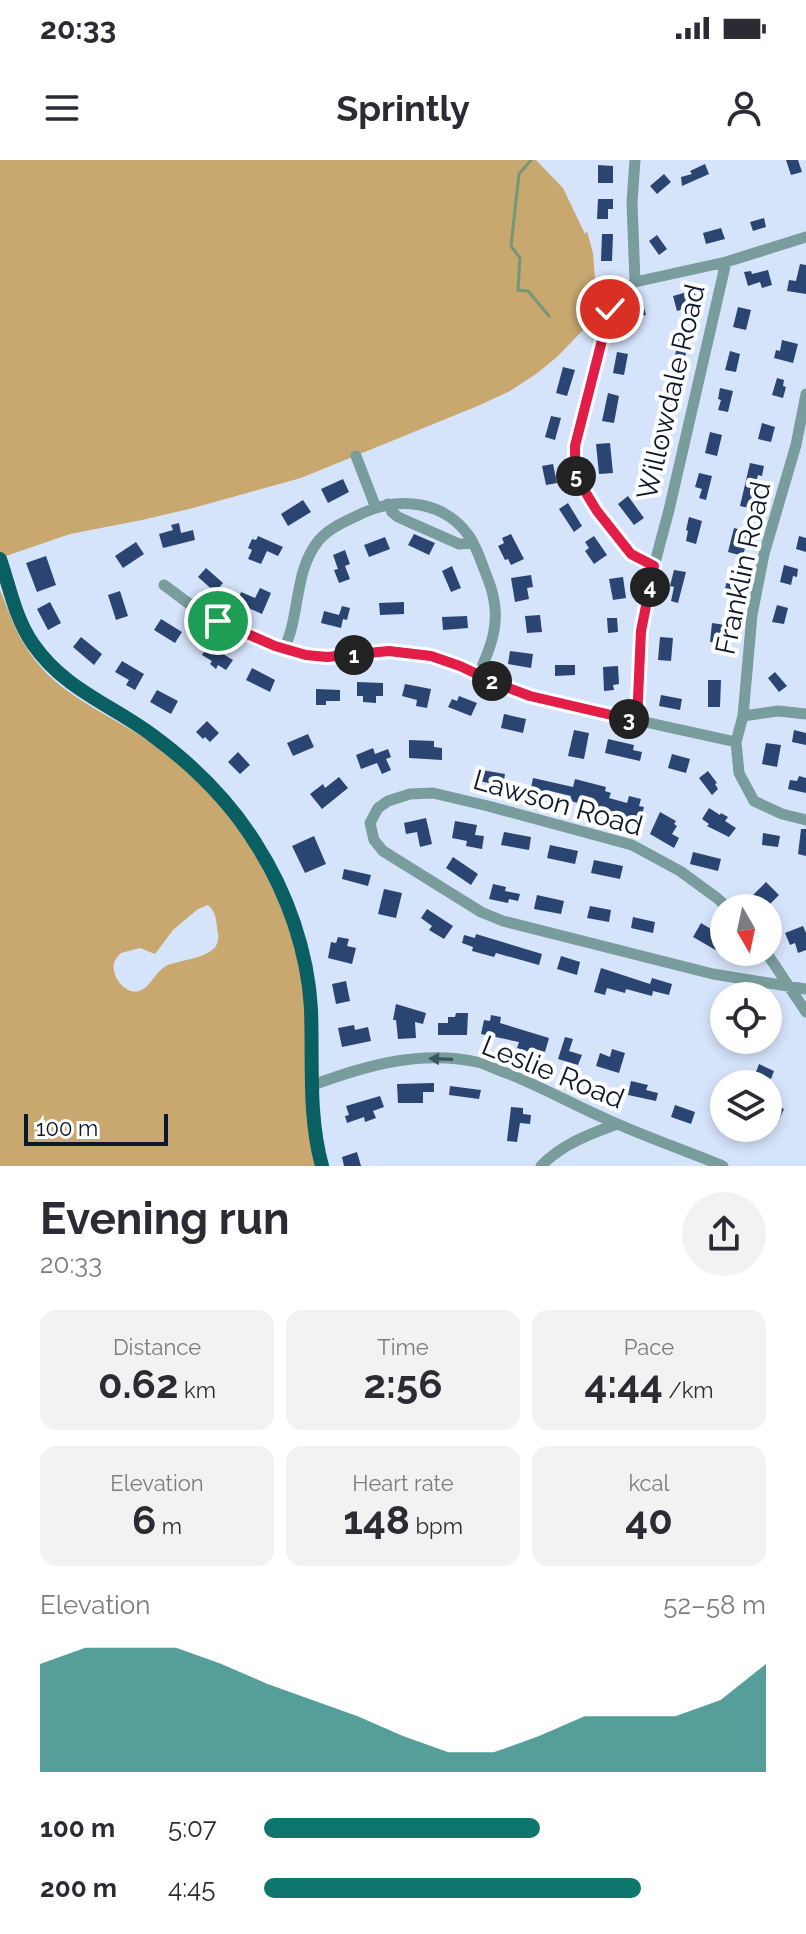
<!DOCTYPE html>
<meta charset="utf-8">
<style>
:root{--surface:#fff;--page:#f2f2f3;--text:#2b2b33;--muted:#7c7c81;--accent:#0f766e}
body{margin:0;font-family:Raleway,sans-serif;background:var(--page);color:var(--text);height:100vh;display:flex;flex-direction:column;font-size:30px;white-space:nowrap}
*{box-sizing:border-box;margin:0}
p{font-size:26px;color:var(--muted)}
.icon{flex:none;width:44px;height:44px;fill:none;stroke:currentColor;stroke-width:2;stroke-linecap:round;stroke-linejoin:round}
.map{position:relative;height:1006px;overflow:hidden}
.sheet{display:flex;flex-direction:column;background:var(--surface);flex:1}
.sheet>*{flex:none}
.needle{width:52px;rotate:171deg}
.buttons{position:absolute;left:710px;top:734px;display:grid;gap:16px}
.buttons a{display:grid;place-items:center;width:72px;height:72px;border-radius:50%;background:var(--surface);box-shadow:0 4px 12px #0003;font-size:40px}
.scale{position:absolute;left:24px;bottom:20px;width:144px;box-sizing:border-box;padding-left:8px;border:4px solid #0c172b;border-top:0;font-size:22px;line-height:28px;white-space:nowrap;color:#0c172b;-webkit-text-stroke:6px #fff;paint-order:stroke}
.pin{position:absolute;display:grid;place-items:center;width:68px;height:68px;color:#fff;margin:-34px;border:4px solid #fff;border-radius:50%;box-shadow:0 2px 8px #0007}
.km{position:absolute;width:40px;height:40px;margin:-20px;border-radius:50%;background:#222;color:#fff;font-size:22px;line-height:40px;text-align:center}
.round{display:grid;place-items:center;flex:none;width:84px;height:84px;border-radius:42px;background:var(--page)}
.summary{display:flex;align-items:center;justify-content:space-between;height:136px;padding:0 40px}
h1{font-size:44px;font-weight:700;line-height:60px}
.metrics{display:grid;grid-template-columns:repeat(3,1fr);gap:12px;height:136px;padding:8px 40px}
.metrics div{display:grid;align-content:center;border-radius:16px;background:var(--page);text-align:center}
.metrics b{font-size:40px;font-weight:700}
.metrics small{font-size:22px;font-weight:400}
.metrics p{font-size:22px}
.chart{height:224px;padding:16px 40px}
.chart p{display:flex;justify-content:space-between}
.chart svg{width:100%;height:144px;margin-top:8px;fill:var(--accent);opacity:.7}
ul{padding:0 40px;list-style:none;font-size:26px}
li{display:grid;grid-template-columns:128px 96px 1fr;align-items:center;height:60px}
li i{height:20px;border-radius:10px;background:var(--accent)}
.status{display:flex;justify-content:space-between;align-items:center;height:56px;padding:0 40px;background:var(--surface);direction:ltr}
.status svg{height:22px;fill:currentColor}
header{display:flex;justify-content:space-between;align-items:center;height:104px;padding:0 40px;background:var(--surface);font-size:36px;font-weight:700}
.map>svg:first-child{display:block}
.forest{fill:#c9a86f;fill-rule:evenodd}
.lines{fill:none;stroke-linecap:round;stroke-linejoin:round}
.stream{stroke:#759678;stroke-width:3}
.building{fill:#2a4572}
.minor{stroke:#799c9d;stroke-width:11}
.major{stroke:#0a5f63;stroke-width:14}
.oneway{fill:#3d535e}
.route-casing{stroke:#fff;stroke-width:16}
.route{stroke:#e11d48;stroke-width:10}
.labels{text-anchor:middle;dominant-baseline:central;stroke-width:8;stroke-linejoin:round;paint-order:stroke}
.street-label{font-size:28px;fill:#0c172b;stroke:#fff}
</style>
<div class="status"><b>20:33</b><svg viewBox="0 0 49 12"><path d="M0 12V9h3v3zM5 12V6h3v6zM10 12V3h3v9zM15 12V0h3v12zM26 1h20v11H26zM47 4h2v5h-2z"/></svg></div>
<header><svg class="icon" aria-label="menu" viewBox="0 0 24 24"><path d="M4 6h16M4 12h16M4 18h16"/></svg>Sprintly<svg class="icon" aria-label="person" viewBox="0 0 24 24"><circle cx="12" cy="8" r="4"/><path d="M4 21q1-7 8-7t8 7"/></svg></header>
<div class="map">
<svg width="806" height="1006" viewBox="0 0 806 1006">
<rect width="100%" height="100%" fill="#d6e4fb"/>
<!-- forest -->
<path class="forest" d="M0,0h536l27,28 22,46 2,-3 6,22 2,25 -9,49 -29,30 -21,17 -26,17 -30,14 -179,73 -108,30 -51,12 -72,14 -70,24z
M0,430c6,13 10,27 16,39 5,11 12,22 19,31 32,42 87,59 128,91 67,52 115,127 135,210 7,25 7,52 8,78 3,42 6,85 9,127h-315zM208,745c7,6 8,13 9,22 0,4 2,8 1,13 -2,19 -39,19 -52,26 -11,6 -16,22 -27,25 -14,4 -28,-15 -25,-28 1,-4 4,-7 7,-10l19,-5 15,6 18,-24 25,-21z"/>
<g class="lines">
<!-- stream -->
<path class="stream" d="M531,0l-12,14 -8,72 9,12 -2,32 10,1 21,25"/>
</g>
<!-- building -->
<path class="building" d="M786,0h12l4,12 -11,3z
M705,4l4,10 -27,12 -1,-9 11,-3 -2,-3z
M598,5l15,1v17h-15z
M664,14l7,8 -14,12 -7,-8z
M598,39h15v10h-5v10h-11z
M764,58l2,9 -13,4 -3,-9z
M721,68l4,11 -19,5 -3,-11z
M602,74h11l-1,27h-11z
M657,75l10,14 -8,6 -10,-14z
M800,104l6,1v29l-19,-3 2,-11 7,1z
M768,110l4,15 -10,3 -2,-6 -12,4 -4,-14 7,-1 1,3z
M694,130l4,15 -21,6 -4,-15z
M643,144l3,11 -13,3 -3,-10z
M738,147l13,3 -5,20 -13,-3z
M675,172l15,4 -5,21 -10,-2 2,-8 -5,-1z
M782,180l16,4 -5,19 -19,-5 2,-8 4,1z
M730,191l10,3 -4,18 -11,-2z
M617,192l11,2 -4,21 -11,-2z
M563,207l12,3 -8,26 -11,-3z
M777,218l7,2 -1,6 3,1 -3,11 -11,-3z
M668,220l10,2 -4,17 -10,-3z
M720,228l13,3 -5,21 -10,-2 3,-10 -3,-1z
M608,233l11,3 -5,27 -12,-2z
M551,256l10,2 -6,22 -10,-3z
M658,261l10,3 -5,19 -10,-2z
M762,263l13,4 -4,15 -13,-3z
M710,272l12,3 -5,21 -12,-3z
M610,283l3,30 -14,1 -3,-30z
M646,300l12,3 -7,25 -8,-2 3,-14h-3z
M750,303l14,3 -2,10 -4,-1 -6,21 4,1 -3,12 -13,-3z
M553,304l4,19 -11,2 -4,-19z
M699,313l13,3 -6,24 -7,-2 3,-9 -7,-2z
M343,319l6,13 -21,11 -7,-14z
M628,336l16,22 -10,7 -16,-21z
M303,340l8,12 -23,14 -7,-12z
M568,343l14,23 -8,6 -15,-23z
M689,357l13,4 -6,23 -10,-3 2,-10 -2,-1z
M179,363l2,10 12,-3 2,10 -32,8 -4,-14 14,-4 -2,-5z
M734,368l15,4 -6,24 -15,-4z
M414,374l21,9 -6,12 -21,-10z
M511,374l13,25 -13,6 -3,-6 -3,1 -7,-14 6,-3 -2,-5z
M258,376l25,11 -5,9 -11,-5 -6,13 -13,-5 4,-9 -4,-2 4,-9 4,1z
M594,376l13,19 -13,9 -9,-13 4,-3 -4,-6z
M799,376l7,2v14l-10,-3z
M385,377l5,12 -21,8 -5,-12z
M136,382l8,12 -21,14 -8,-12z
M345,390l5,14 -5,2 5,13 -11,4 -5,-13 4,-1 -5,-14z
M46,396l10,29 -19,7 -11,-29z
M784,405l14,4 -1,8 -4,-1 -2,9 -11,-3z
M452,406l9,22 -10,4 -9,-21z
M206,408l17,15 -8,9 -17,-15z
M674,410l12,2 -8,31 -7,-2 3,-14 -4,-1z
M531,415l2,12 -6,1 2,11 -14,3 -4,-24z
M623,417l3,21 -13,2 -4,-21z
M728,417l10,3 -5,19 -10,-3z
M260,428l11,5 -9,21 -25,-11 4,-11 14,6z
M120,431l8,25 -12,4 -8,-25z
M50,442l11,21 -13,7 -11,-21z
M404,442v12l-24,1 -1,-12z
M777,445l11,3 -4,16 -12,-2z
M342,446l8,2 -3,12 -4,-1 -2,9 -20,-5 3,-12 15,4z
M540,455l2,17 -15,1 -2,-17z
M467,456l1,12 -25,2 -1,-13z
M607,458h10l1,14 -10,1z
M161,459l21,13 -7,11 -21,-13z
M712,463l13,2 -3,18 -12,-1z
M81,477l21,17 -8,11 -21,-18z
M660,477l13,1 -2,23 -13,-1z
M208,485l25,15 -7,10 -8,-5 -2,4 -6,-5 2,-3 -10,-6z
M510,491l23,3 -2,14 -23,-4z
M122,501l22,13 -9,16 -9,-5 3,-5 -14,-8z
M555,505h20v10l-20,1z
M618,506l1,18 -6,1 1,5 -10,1 -1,-24z
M252,508l23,12 -5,12 -24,-12z
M775,512l12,14 -8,6 -11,-14z
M708,520h13l-1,27h-12z
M357,522l26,1v13h-7v7l-13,-1v-6h-6z
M405,524l26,5 -4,19 -11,-2 1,-6 -15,-4z
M316,529l24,1v11h-14v4h-10z
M157,530l21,11 -7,13 -21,-12z
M661,535l21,4 -2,11 -21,-4z
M459,536l18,7 -6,13 -23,-9 4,-8 5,2z
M504,554l22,5 -3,14 -22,-5z
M207,561l12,12 -9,9 -5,-5 -2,2 -7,-7z
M574,570l15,3 -5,26 -16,-3z
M794,570l12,3v12l-14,-3z
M308,574l6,13 -21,9 -6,-13z
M608,579l26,6 -1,5 9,2 -2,9 -35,-8z
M409,580l25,1v6l8,1v12l-33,-2z
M766,583l15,2 -4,22 -15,-3z
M373,588l2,6 13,-5 3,8 -5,2 5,11 -9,4 -5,-11 -16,6 -5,-14z
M238,592l12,13 -10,9 -12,-12z
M672,594l18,5 -4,14 -18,-5z
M482,610l23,4 -2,12 -24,-5z
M708,611l9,12 -2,1 3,5 -6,6 -13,-17z
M799,616l7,2v15l-18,-4 2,-9 7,1z
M339,617l9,11 -26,21 -12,-15 13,-10 2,4z
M533,618l40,9 2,-8 31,8 -1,4 6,2 -2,5 18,5 2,-7 12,3 -2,7 5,1 -4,15 -22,-6 1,-4 -25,2v-12l-15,-3 -1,4 -8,-2 1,-5 -25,-6 -1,7 -15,-4z
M709,648l11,7 1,-2 7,4 -3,4 11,7 -7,9 -22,-11 2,-2 -7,-5z
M660,652l16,9 -2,3 3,2 -5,8 7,4 -5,10 -24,-14z
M426,658l6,26 -12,3 -3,-15 -11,2 -2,-11z
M455,661l22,4 -2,10 9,1 -2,13 -16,-3 1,-5 -15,-3z
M801,669h5v27l-8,-2z
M504,672l27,5 -2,13 -28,-5z
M763,673l17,3 -2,11 -16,-2z
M314,676l12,28 -21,9 -13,-27z
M550,685l28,6 -3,13 -28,-6z
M693,692l28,7 -3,12 -28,-7z
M453,697l25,17 -7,11 -25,-17z
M594,700l29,6 -3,13 -29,-6z
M344,709l27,6 -3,11 -26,-7z
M766,722l13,13 -13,13h-3l-11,-12z
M493,724l13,3 -1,4 15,3 -2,7 -9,-2 -1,4 -19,-4z
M384,729l18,4 -6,25 -18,-4z
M537,735l27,6 -3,13 -27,-5z
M590,746l21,4 -2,12 -22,-4z
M427,749l26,17 -9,13 -15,-9 3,-4 -11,-8z
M633,757l22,5 -2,11 -22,-5z
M701,763l23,14v7l-5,8 -26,-15z
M803,766l3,7v17l-8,3 -3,-10 -5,2 -5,-12z
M476,774l66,20 -3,11 -43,-12 -2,4 -22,-6 1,-4 -11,-4 2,-8 11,3z
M338,777l11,2 -2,7 9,2 -4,16 -24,-6 3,-16 5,1z
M561,796l19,6 -3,13 -20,-6z
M601,808l49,16 2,-6 20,6 -3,11 -16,-4 -1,5 -26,-7 -1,4 -18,-5 -2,7 -11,-3z
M346,821l4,20 -14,3 -4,-20z
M396,844l30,9 -3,11 -8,-2 1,16 -18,1 -2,-19h-3z
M456,853h12l-1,22h-29v-12h10v-6h7z
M491,855l10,2 -1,6 49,15 -4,14 -13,-4 -2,4 -13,-4 2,-6 -38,-8 3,-14 6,1z
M354,865l1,5 13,-3 3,14 -29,6 -4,-19z
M565,877l8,2 -4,12 13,4 -4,10 -20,-6z
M612,889l13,4 -6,20 -23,-7 4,-13 10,4z
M759,904l15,7 -3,8 -15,-7z
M631,921l17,4 -2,5 12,3 -2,8 -28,-6z
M434,923v9h-11v11h-25l-1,-19z
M450,926l31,4 -2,9 -30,-4z
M380,936l4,11 -11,4 3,7 -11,4 -1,-5 -17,6 -2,-7 4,-1 -3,-9z
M768,942l16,7 -6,13 -10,-4z
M675,945l20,7 -4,12 -20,-7z
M511,947l12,1v6l8,1 -1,9 -10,-1 -3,19 -10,-1z
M357,992l4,14h-17l-2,-9z"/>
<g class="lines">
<!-- minor -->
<path class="minor" d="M635,0l-3,42 3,80
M806,234l-10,51 -32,109 -12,61 -9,101 -7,26 3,31 15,28 28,13 24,6
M356,296l20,52
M388,344l4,8 6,5 61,27 14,-1
M654,406l-23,-12 -34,-43 -22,-36v-29l38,-149 22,-15 91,-20 80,-25
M164,425l39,29 38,18 43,17 36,8 69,-6 31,3 40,12 56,25 29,9 191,42
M284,489c17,-35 9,-77 35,-109 11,-13 31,-21 46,-28 37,-16 80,-10 104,24 7,10 11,22 15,33 7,17 13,34 11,53 -1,18 -9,35 -16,52
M743,556l35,-5 28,3
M637,561l4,-90 13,-65 15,-56 57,-248
M728,748l-11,-10 -37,-27 -48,-26 -144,-39 -55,-13 -23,1 -22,7 -10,7 -8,15 4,17 9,11 98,61 22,9 210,53 93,15
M766,792l40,60
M313,925c54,-20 110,-36 168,-22 9,3 19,8 28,11 33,13 63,30 95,44 39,18 80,32 119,48
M541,1006c21,-22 49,-32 76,-42"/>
<!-- major -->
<path class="major" d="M0,399c10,29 15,59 33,85 31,45 77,60 119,91 41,30 77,65 104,109 31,48 52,108 55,165 2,52 -3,107 11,157"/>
</g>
<!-- one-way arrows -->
<defs><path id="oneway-solid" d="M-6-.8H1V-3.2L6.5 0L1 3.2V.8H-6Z" transform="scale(2)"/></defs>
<use class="oneway" href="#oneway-solid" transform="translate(441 899) rotate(-178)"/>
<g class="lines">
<defs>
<path id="route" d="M218,461l57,25 31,9 21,2 62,-6 42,5 29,10 38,18 32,12 107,25 4,-90 13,-65 -23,-12 -34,-43 -22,-36v-29l35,-137"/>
</defs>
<!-- route casing -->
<use href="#route" class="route-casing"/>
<!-- route -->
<use href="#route" class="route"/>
</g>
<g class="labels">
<!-- street labels -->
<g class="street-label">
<text transform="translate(671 232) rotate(-77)">Willowdale Road</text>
<text transform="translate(743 408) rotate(-78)">Franklin Road</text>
<text transform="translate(558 643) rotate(16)">Lawson Road</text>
<text transform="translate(553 912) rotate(22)">Leslie Road</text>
</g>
</g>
</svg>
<div class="buttons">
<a><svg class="needle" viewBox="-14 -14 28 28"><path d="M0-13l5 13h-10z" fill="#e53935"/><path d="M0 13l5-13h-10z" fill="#7c7c81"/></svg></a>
<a><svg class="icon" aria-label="locate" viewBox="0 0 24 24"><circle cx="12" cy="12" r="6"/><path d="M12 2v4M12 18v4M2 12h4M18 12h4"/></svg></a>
<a><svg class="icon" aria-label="layers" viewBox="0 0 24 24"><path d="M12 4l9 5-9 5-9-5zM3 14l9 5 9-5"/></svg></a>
</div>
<div class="scale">100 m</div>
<div class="pin" style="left:218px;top:461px;background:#1e9e55"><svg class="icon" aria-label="arrive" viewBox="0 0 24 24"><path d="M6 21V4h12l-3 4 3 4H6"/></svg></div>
<div class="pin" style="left:610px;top:149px;background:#d93025"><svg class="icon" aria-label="check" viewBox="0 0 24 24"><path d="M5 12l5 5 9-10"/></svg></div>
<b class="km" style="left:354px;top:495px">1</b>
<b class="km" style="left:492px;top:521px">2</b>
<b class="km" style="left:629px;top:559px">3</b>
<b class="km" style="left:650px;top:427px">4</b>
<b class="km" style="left:576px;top:316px">5</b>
</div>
<section class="sheet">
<div class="summary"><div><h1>Evening run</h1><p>20:33</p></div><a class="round"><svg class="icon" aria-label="share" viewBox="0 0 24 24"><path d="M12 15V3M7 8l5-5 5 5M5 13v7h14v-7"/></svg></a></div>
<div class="metrics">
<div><p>Distance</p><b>0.62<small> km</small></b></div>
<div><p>Time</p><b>2:56</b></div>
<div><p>Pace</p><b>4:44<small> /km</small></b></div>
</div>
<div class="metrics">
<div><p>Elevation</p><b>6<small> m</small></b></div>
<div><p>Heart rate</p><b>148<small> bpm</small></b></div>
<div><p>kcal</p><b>40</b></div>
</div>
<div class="chart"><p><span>Elevation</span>52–58 m</p>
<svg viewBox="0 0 160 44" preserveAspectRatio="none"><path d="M0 44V11L10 6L20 6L30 6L40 11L50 17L60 22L70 27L80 33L90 38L100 38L110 33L120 27L130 27L140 27L150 22L160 11V44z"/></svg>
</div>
<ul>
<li><b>100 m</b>5:07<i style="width:55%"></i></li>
<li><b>200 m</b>4:45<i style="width:75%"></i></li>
</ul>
</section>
